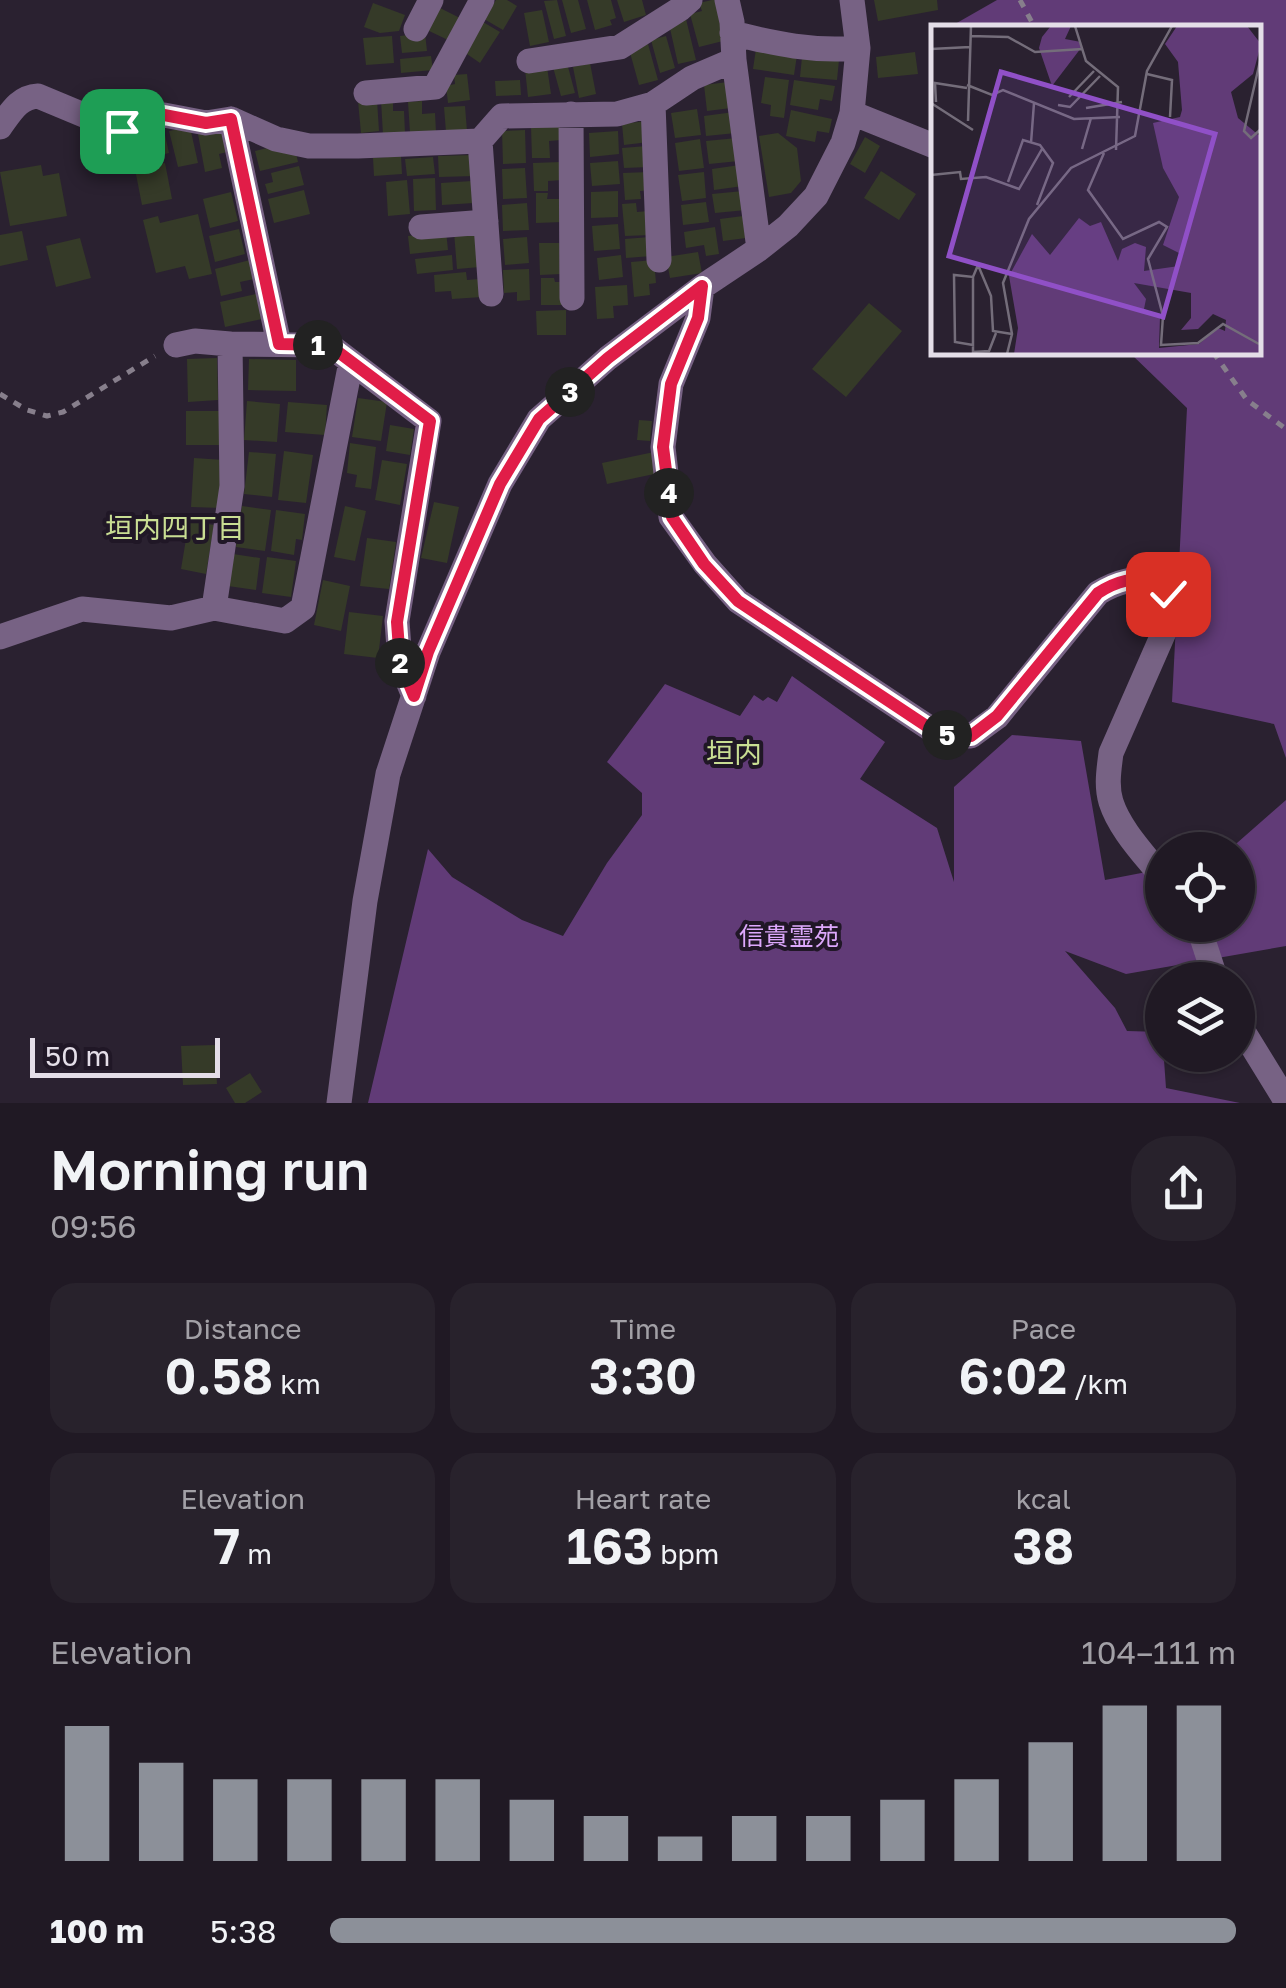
<!DOCTYPE html>
<meta charset="utf-8">
<style>
:root{--surface:#201924;--page:#28222c;--text:#f1f3f6;--muted:#a2a0a6;--line:#3d3841;--accent:#8c9099}
body{margin:0;font-family:"Golos Text","Noto Sans JP",sans-serif;background:var(--page);color:var(--text);height:100vh;display:flex;flex-direction:column;font-size:38px;white-space:nowrap}
*{box-sizing:border-box;margin:0}
p{font-size:32px;color:var(--muted)}
.icon{flex:none;width:55px;height:55px;fill:none;stroke:currentColor;stroke-width:2;stroke-linecap:round;stroke-linejoin:round}
.map{position:relative;height:1103px;overflow:hidden}
.side{display:flex;flex-direction:column;background:var(--surface);flex:1}
.side>*{flex:none}
.buttons{position:absolute;left:1145px;top:832px;display:grid;gap:20px}
.buttons a{display:grid;place-items:center;width:110px;height:110px;border-radius:50%;background:var(--surface);box-shadow:0 2px 8px #0004,0 0 0 2px var(--line);font-size:50px}
.scale{position:absolute;left:30px;bottom:25px;width:190px;box-sizing:border-box;padding-left:10px;border:5px solid #e4dee8;border-top:0;font-size:28px;line-height:35px;white-space:nowrap;color:#e4dee8;-webkit-text-stroke:8px #201726;paint-order:stroke}
.pin{position:absolute;display:grid;place-items:center;width:85px;height:85px;color:#fff;margin:-42px;border-radius:20px;box-shadow:0 5px 15px #0006}
.km{position:absolute;width:50px;height:50px;margin:-25px;border-radius:50%;background:#222;color:#fff;font-size:28px;line-height:50px;text-align:center}
.round{display:grid;place-items:center;flex:none;width:105px;height:105px;border-radius:40px;background:var(--page)}
.head{display:flex;align-items:center;justify-content:space-between;height:170px;padding:0 50px}
h1{font-size:55px;font-weight:600;line-height:75px}
.stats{display:grid;grid-template-columns:repeat(3,1fr);gap:15px;height:170px;padding:10px 50px}
.stats div{display:grid;align-content:center;border-radius:25px;background:var(--page);text-align:center}
.stats b{font-size:50px;font-weight:600}
.stats small{font-size:28px;font-weight:400}
.stats p{font-size:28px}
.chart{height:280px;padding:20px 50px}
.chart p{display:flex;justify-content:space-between}
.chart svg{width:100%;height:180px;margin-top:10px;stroke:var(--accent);stroke-width:6}
ul{padding:0 50px;list-style:none;font-size:32px}
li{display:grid;grid-template-columns:160px 120px 1fr;align-items:center;height:75px}
li i{height:25px;border-radius:12px;background:var(--accent)}
.map>svg:first-child{display:block}
.green{fill:#613b77}
.building{fill:#353a28}
.lines{fill:none;stroke-linecap:round;stroke-linejoin:round}
.path{stroke:#877f8c;stroke-width:5;stroke-dasharray:8 8;stroke-linecap:butt}
.minor{stroke:#776284;stroke-width:25}
.route-casing{stroke:#fff;stroke-width:20}
.route{stroke:#e11d48;stroke-width:12}
.labels{text-anchor:middle;dominant-baseline:central;stroke-width:8;stroke-linejoin:round;paint-order:stroke}
.park-label{font-size:25px;fill:#dda8fc;stroke:#201726}
.neighbourhood-label{font-size:28px;fill:#c9de93;stroke:#201726}
.inset-road{fill:none;stroke:#746d7a;stroke-width:2.5}
.view{fill:#9050c7;fill-opacity:0.15;stroke:#9050c7;stroke-width:5}
.inset-edge{fill:none;stroke:#e4dee8;stroke-width:5}
</style>
<div class="map">
<svg width="1286" height="1103" viewBox="0 0 1286 1103">
<rect width="100%" height="100%" fill="#2a2130"/>
<!-- green -->
<path class="green" d="M997,0h289v758l-12,-34 -102,-22 15,-294 -57,-55 128,-1v-324h-310z
M792,676l93,66 -25,37 77,49 17,54v-95l58,-52 69,6 24,139 57,-11v56h76v-75h-9l57,-50v146l-160,28 -61,-23 50,57 12,23 35,1 4,56 74,15h-872l60,-254 24,28 70,43 41,16 44,-73 35,-48v-22l-35,-31 58,-78 75,32 14,-21 9,6 5,-4 9,5z"/>
<!-- building -->
<path class="building" d="M496,0h11l10,6 -14,24 -19,-11z
M557,0l9,36 -12,3 -10,-38z
M562,0h16l8,29 -15,4z
M587,0h24l5,18 -6,2 2,5 -17,5z
M617,0h25l4,15 -22,7z
M712,0h5l10,40 -28,7 -9,-33 12,-3 -3,-8z
M874,0h63l1,10 -60,11z
M373,3l32,12 -6,16 -19,2 -16,-6z
M436,6l24,12 -12,22 -23,-11z
M542,10l7,32 -19,4 -6,-33z
M686,19l10,41 -18,4 -9,-40z
M483,22l17,10 -20,31 -16,-11z
M425,33l2,18 -25,2 -2,-17z
M392,36l2,27 -28,2 -3,-27z
M666,36l9,32 -15,5 -9,-33z
M648,44l10,36 -19,5 -10,-36z
M756,49l41,6 -3,20 -41,-6z
M915,52l3,22 -40,4 -2,-21z
M431,56l2,14 -32,3 -1,-14z
M802,57l37,3 -2,20 -37,-3z
M567,63l8,30 -14,3 -8,-29z
M590,63l6,31 -17,4 -6,-31z
M547,67l4,27 -23,3 -3,-28z
M467,74l3,26 -22,3 -2,-17 9,-2 -1,-9z
M765,77l24,3 -5,38 -14,-2 1,-11 -10,-2z
M520,80l1,15 -25,1 -1,-15z
M794,80l41,6 -3,15 -12,-2 -2,11 -28,-5z
M728,82l3,26 -24,3 -3,-26z
M393,99v12h11l1,22 -22,2 -2,-35z
M377,100l2,31 -18,2 -3,-32z
M422,101v13l13,-1 1,19 -26,1 -2,-31z
M465,106l2,25 -21,1 -2,-25z
M697,109l4,26 -26,3 -4,-25z
M791,110l41,9 -3,14 -12,-2 -2,11 -29,-6z
M734,112l2,21 -30,3 -2,-20z
M647,121l2,21 -25,3 -2,-21z
M163,126l6,27 -29,7 -7,-26z
M560,126l1,14 -12,1 1,17h-18l-1,-31z
M190,127l8,36 -20,4 -9,-36z
M223,129l4,23 -8,2 3,14 -17,4 -7,-38z
M525,130l1,33 -23,1 -1,-33z
M618,131l1,23 -29,3 -1,-24z
M778,133l19,15 4,33 -10,12 -22,4 -10,-61z
M865,137l15,9 -15,27 -15,-9z
M737,138l2,23 -30,3 -3,-23z
M700,139l4,29 -25,3 -4,-28z
M279,145l16,4 3,13 -38,9 -5,-20z
M647,146l2,21 -25,1 -2,-20z
M474,155l1,21 -36,1 -1,-21z
M401,156l1,18 -28,2 -1,-18z
M433,157l2,17 -28,2 -2,-17z
M618,161l2,23 -28,2 -2,-23z
M561,162l1,18 -14,1v10h-14l-1,-28z
M165,163l7,36 -30,6 -7,-36z
M41,165l2,11 16,-3 8,43 -57,10 -10,-54z
M740,165l3,21 -29,4 -2,-21z
M299,166l5,19 -36,9 -3,-10 8,-2 -2,-9z
M525,168l2,30 -24,1 -1,-30z
M881,171l35,23 -17,26 -35,-22z
M649,172l1,18 -10,1 1,8 -16,1 -2,-27z
M704,172l2,26 -24,3 -4,-26z
M435,178l1,32 -22,1 -1,-32z
M407,180l3,34 -22,2 -2,-34z
M472,181l2,22 -32,2 -1,-22z
M304,190l6,24 -36,9 -6,-24z
M618,191v26l-27,1v-26z
M743,191l3,19 -31,3 -3,-19z
M231,192l7,29 -28,7 -7,-29z
M536,193h12l-1,6h16v23l-27,1z
M706,202l3,20 -26,3 -2,-20z
M527,203l2,27 -26,1 -1,-26z
M636,203l1,9 12,-1 2,24 -26,1 -3,-32z
M198,214l14,60 -23,5 -4,-13 -29,7 -13,-53 15,-4 2,7z
M743,216l3,22 -23,3 -3,-22z
M618,224l2,25 -26,2 -2,-25z
M715,227l4,27 -13,2 -2,-11 -18,3 -2,-16z
M239,229l6,25 -30,8 -6,-26z
M22,231l6,29 -28,6v-31z
M446,231l2,19 -38,4 -2,-18z
M466,231l12,6 2,30 -23,2 -3,-37z
M527,237l2,26 -24,2 -2,-26z
M650,237l2,19 -26,2 -1,-19z
M80,238l11,40 -35,9 -10,-41z
M539,243h22v31l-21,1z
M698,252l4,21 -32,5 -4,-21z
M452,255l1,15 -36,4 -2,-15z
M621,255l2,22 -24,3 -2,-22z
M250,260l4,19 -14,3 2,9 -21,5 -6,-27z
M654,260l2,23 -7,1 1,11 -16,2 -3,-35z
M529,269l1,31 -13,1v-9l-13,1 -1,-23z
M466,272l1,8 13,-1 2,18 -30,2 -1,-8 -16,1 -1,-17z
M541,278h13l1,4h9v23h-23z
M627,285l1,20 -15,1 1,12 -17,1 -2,-32z
M256,294l6,25 -37,8 -5,-25z
M869,303l33,28 -56,66 -34,-28z
M566,310v25h-29l-1,-24z
M217,358l1,42 -30,2 -1,-43z
M249,359l47,1v31l-48,-1z
M358,398l29,4 -6,39 -29,-4z
M247,401l33,3 -3,38 -33,-2z
M288,402l39,3 -2,30 -40,-3z
M186,411h36l-1,34h-35z
M639,420l13,1 -2,20 -13,-1z
M390,425l24,4 -4,26 -24,-4z
M350,443l26,4 -5,42 -16,-2 2,-12 -10,-2z
M284,451l29,4 -7,48 -28,-3z
M249,452l27,2 -4,43 -28,-3z
M654,452l5,21 -52,11 -5,-21z
M194,458l30,2 -2,48 -31,-1z
M382,460l25,4 -7,41 -25,-5z
M434,502l25,5 -12,56 -26,-5z
M242,506l29,4 -6,41 -29,-4z
M345,506l21,5 -11,50 -21,-4z
M276,510l29,4 -3,26 -6,-1 -2,16 -23,-4z
M189,521l25,4 -8,49 -25,-5z
M367,538l29,4 -7,47 -29,-3z
M233,554l27,4 -4,32 -28,-4z
M267,557l29,4 -5,36 -29,-4z
M323,580l27,6 -9,45 -27,-6z
M349,612l34,4 -5,42 -34,-4z
M215,1045l2,39 -34,1 -2,-39z
M250,1073l12,19 -17,11h-10l-9,-15z"/>
<g class="lines">
<!-- path -->
<path class="path" d="M1020,0l15,28
M1213,352l34,48 39,29
M0,394l27,16 20,6 16,-4 92,-56"/>
<!-- minor -->
<path class="minor" d="M727,0l5,22 2,38 25,189
M416,29l15,-29
M732,33c44,11 81,19 126,15
M529,61l91,-14 60,-38 10,-9
M366,93l69,-6 47,-87
M653,104l6,156
M852,113l82,33
M571,114l1,184
M231,119l48,225
M0,127c11,-15 19,-30 38,-31l84,35 42,-16 42,8 25,-4 45,20 33,7h49l122,-5 22,-25 115,-2 36,-10 39,-26 42,-18
M480,141l11,153
M421,227l65,-5
M702,287l-4,31 -27,66 -8,63 8,70 34,47 33,37 202,134 31,1 26,-19 101,-124c20,-12 35,-15 58,-14l12,15 4,20 -61,139c-2,16 -5,33 0,49 9,28 34,53 51,75
M176,345l19,-4 35,3
M214,608l18,-122 -2,-142 99,1 100,76 -32,200 3,41 14,34
M0,637l82,-28 89,9 43,-10 71,13 18,-13 48,-246
M1198,925l18,55
M1238,1023l48,78
M339,1103l26,-202 23,-127 40,-122 72,-168 39,-65 69,-61 94,-71 57,-38 29,-23 28,-30 27,-53 9,-30 6,-65 -6,-48"/>
</g>
<g class="lines">
<defs>
<path id="route" d="M122,131l42,-16 42,8 25,-4 48,225 50,1 101,76 -33,201 3,40 14,34 14,-44 72,-168 39,-65 69,-61 94,-72 -4,32 -27,66 -8,63 9,70 32,47 34,37 202,134 31,1 26,-20 101,-123c20,-13 35,-15 58,-14l12,15"/>
</defs>
<!-- route casing -->
<use href="#route" class="route-casing"/>
<!-- route -->
<use href="#route" class="route"/>
</g>
<g class="labels">
<!-- park labels -->
<g class="park-label">
<text x="789" y="935">信貴霊苑</text>
</g>
<!-- neighbourhood labels -->
<g class="neighbourhood-label">
<text x="175" y="527">垣内四丁目</text>
<text x="734" y="752">垣内</text>
</g>
</g>
<!-- overview -->
<g transform="translate(931 25)">
<rect width="330" height="330" fill="#2a2130"/>
<path d="M140,1l-6,13 16,3v6l-29,38 -13,-38 3,-11 8,-10zM246,1h70l14,18 -8,30 -22,18 7,26 23,19v217h-247l4,-26 -9,-52 23,-42 18,21 29,-37 11,8 11,-4 17,39 4,-12 13,-6 11,4 -2,24 35,-5v-13l-16,-8 16,-48 -16,-29 -10,-45 27,-6 2,-7 -4,-48 -13,-18zM203,258l57,10v25l-10,12 17,-1 15,-15 13,6 -1,11 -7,-3 -19,16 -40,4 1,-31 -16,-8 2,-10z" fill="#613b77" fill-rule="evenodd"/>
<path class="inset-road" d="M144,1l11,35 32,26 -2,63M39,11l38,1 27,15 48,-3M0,24l39,-2M330,32l-17,74 7,7 10,-9M216,49l25,6 -2,37M36,60l25,10 11,-5 71,29 46,-2M138,72l25,-26M5,77l-1,-19 32,5M0,78l42,27M127,80l12,2 30,-31M155,83l36,-6M37,96l3,-95M100,118l3,-40M151,124l9,-31M173,128l-16,37 35,49 36,-17 8,5 -19,32 15,57 -2,29 37,-2 25,-19 36,20M0,150l29,-3 1,7 25,-2 33,12 23,-40M77,157l15,-42 17,5 13,18 -16,42M42,252v68l-18,-3 -1,-67 19,2 5,-12 13,31 2,35 19,3M42,320v7l16,-1 7,-18M76,329l5,-20 -9,-51 26,-64 42,-51 64,-32 12,-65 25,-45"/>
<path class="view" d="M70,47l214,62 -52,183 -214,-61z"/>
<rect width="330" height="330" class="inset-edge"/>
</g>
</svg>
<div class="buttons">
<a><svg class="icon" aria-label="locate" viewBox="0 0 24 24"><circle cx="12" cy="12" r="6"/><path d="M12 2v4M12 18v4M2 12h4M18 12h4"/></svg></a>
<a><svg class="icon" aria-label="layers" viewBox="0 0 24 24"><path d="M12 4l9 5-9 5-9-5zM3 14l9 5 9-5"/></svg></a>
</div>
<div class="scale">50 m</div>
<div class="pin" style="left:122px;top:131px;background:#1e9e55"><svg class="icon" aria-label="arrive" viewBox="0 0 24 24"><path d="M6 21V4h12l-3 4 3 4H6"/></svg></div>
<div class="pin" style="left:1168px;top:594px;background:#d93025"><svg class="icon" aria-label="check" viewBox="0 0 24 24"><path d="M5 12l5 5 9-10"/></svg></div>
<b class="km" style="left:318px;top:345px">1</b>
<b class="km" style="left:400px;top:663px">2</b>
<b class="km" style="left:570px;top:392px">3</b>
<b class="km" style="left:669px;top:493px">4</b>
<b class="km" style="left:947px;top:735px">5</b>
</div>
<section class="side">
<div class="head"><div><h1>Morning run</h1><p>09:56</p></div><a class="round"><svg class="icon" aria-label="share" viewBox="0 0 24 24"><path d="M12 15V3M7 8l5-5 5 5M5 13v7h14v-7"/></svg></a></div>
<div class="stats">
<div><p>Distance</p><b>0.58<small> km</small></b></div>
<div><p>Time</p><b>3:30</b></div>
<div><p>Pace</p><b>6:02<small> /km</small></b></div>
</div>
<div class="stats">
<div><p>Elevation</p><b>7<small> m</small></b></div>
<div><p>Heart rate</p><b>163<small> bpm</small></b></div>
<div><p>kcal</p><b>38</b></div>
</div>
<div class="chart"><p><span>Elevation</span>104–111 m</p>
<svg viewBox="0 0 160 44" preserveAspectRatio="none"><path d="M5 44V11M15 44V20M25 44V24M35 44V24M45 44V24M55 44V24M65 44V29M75 44V33M85 44V38M95 44V33M105 44V33M115 44V29M125 44V24M135 44V15M145 44V6M155 44V6"/></svg>
</div>
<ul>
<li><b>100 m</b>5:38<i style="width:100%"></i></li>
</ul>
</section>
